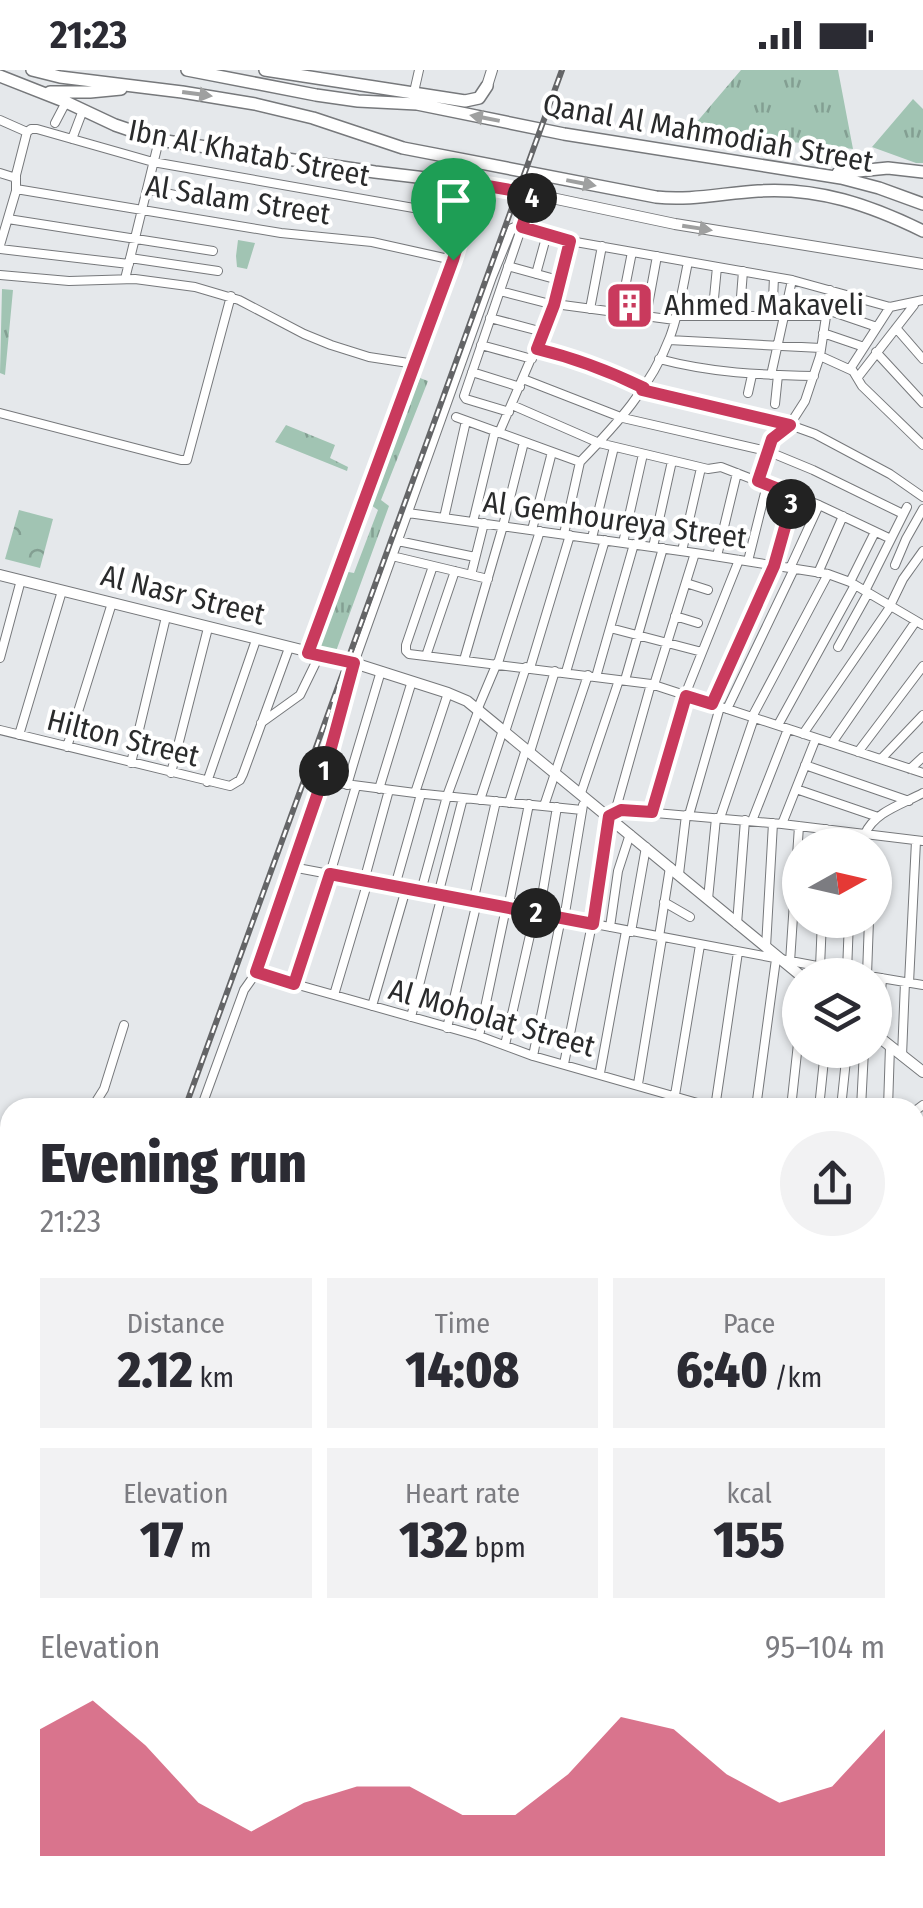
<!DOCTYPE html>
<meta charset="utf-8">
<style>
:root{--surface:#fff;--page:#f2f2f3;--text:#2b2b33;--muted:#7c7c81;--accent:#c93a5d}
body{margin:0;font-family:"Fira Sans Condensed",sans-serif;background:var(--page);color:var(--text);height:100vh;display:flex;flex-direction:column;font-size:38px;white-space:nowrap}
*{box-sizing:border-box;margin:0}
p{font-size:32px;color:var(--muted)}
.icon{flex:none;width:55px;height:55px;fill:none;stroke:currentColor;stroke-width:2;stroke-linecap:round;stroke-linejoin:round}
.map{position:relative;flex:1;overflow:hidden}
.drawer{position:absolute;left:0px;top:1028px;width:925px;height:812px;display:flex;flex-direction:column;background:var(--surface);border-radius:30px 30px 0 0;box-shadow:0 2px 8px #0004}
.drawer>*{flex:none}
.needle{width:65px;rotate:82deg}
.controls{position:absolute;left:782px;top:758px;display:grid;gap:20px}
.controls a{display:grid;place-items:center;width:110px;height:110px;border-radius:50%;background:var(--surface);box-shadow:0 2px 8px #0004;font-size:50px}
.pin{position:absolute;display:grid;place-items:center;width:85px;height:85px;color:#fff;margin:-102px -42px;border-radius:50% 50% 50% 0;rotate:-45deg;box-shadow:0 0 10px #0007}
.pin .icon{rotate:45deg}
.km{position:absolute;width:50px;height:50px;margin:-25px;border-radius:50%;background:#222;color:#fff;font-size:28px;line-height:50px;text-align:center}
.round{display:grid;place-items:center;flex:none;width:105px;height:105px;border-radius:52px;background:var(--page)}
.headline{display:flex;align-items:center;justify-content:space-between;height:170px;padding:0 40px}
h1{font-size:55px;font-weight:800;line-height:75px}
.stats{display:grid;grid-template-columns:repeat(3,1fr);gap:15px;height:170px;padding:10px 40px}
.stats div{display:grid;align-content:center;border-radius:0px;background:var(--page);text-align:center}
.stats b{font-size:50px;font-weight:800}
.stats small{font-size:28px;font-weight:400}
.stats p{font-size:28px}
.chart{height:280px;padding:20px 40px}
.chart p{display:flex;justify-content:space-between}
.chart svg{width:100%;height:180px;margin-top:10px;fill:var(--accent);opacity:.7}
.status{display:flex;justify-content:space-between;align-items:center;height:70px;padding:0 50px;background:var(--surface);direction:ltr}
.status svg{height:28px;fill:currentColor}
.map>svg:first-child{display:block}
.grass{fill:url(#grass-tufts)}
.forest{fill:url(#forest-crowns)}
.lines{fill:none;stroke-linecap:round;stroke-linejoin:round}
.minor-casing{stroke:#76787b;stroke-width:10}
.tertiary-casing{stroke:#76787b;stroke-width:12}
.secondary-casing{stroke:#76787b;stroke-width:14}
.minor{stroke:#fff;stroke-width:8}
.tertiary{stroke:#fff;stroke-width:10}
.secondary{stroke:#fff;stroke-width:11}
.rail-casing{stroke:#646567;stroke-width:6}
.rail{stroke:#fff;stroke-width:2.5;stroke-dasharray:8;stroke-linecap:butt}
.oneway{fill:#9fa0a0}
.route-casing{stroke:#fff;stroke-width:20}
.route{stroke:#c93a5d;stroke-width:12}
.labels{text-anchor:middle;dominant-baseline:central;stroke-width:8;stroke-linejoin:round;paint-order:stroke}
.street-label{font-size:30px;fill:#2a2b2c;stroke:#fff}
.poi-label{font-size:30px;fill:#2a2b2c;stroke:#fff;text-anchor:start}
</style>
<div class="status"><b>21:23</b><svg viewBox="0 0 49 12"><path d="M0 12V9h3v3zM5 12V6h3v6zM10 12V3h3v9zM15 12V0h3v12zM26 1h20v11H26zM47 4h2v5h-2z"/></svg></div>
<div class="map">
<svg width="923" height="1838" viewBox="0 0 923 1838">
<defs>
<pattern id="grass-tufts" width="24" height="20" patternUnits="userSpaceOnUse" patternTransform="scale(2.5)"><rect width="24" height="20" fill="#a1c4b3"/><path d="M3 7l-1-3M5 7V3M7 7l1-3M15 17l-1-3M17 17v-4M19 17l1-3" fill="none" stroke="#839f92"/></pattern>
<pattern id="forest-crowns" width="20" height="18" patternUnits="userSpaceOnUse" patternTransform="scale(2.5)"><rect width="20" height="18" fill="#a1c4b3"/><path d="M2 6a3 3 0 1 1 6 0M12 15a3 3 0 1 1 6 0" fill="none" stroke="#839f92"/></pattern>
</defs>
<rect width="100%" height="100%" fill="#e5e8eb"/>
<!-- grass -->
<path class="grass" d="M741,0h97l15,79 -163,-19z
M913,29l10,10v54h-7l-44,-16z
M238,170l17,3 -8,26 -10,-2 -1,-11z
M2,219l11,1 -8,85 -5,-2z
M420,308l8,3 -47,119 8,6 -54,148 -19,-7 27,-76 11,2 24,-63 -10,-7z
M286,355l49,20 -5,13 18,9 -1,4 -72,-29z"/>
<!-- forest -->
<path class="forest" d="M19,440l34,9 -13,49 -35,-9z"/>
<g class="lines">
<defs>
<path id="minor" d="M414,22l5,-22
M0,50l27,12
M55,53l11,-21
M27,62l4,-3h6l116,33 272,48 40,10
M72,69l11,-29
M0,103l16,5
M16,119l265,44 91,9 81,18
M147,119l88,19
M8,149l205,32
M0,175l16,-54v-16l11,-43
M0,179l129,15
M130,188l88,13
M508,196l54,15
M536,204l11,-40
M0,205l69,6 66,-2 60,8 44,13 65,34 27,11 38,12 46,7
M125,209l34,-139
M500,221l54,14
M741,227l2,-26
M714,228l3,-31
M773,230l1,-23
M555,234l120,16
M590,239l12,-63
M827,240l50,17
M620,243l12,-61
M646,246l11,-60
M676,246h150
M490,248l53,14
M896,258l27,31
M823,263l41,14
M669,270l152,8
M481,275l51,14
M537,279c38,9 72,22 106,39
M876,282l47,51
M820,286l33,15 9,15 61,59
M659,289c53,14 101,16 155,17
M850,299l40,-62
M472,302l48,15
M771,305l21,-95
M858,307l56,-72
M523,309l100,39 144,33 46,19 90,44
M642,320l148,35 25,9 75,40 33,23
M748,323l4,-18
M775,334l3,-29
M512,335l87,38 109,26 13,-2 98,38 72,34
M509,342l-43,-13 -2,-3 69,-202
M0,343l181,47h6l44,-164
M456,347l124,45
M499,363l55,-128 16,-64
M580,392c36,-37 71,-75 90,-125 9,-24 13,-51 18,-75
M757,411l14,-42 16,-10 18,-28 15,-45 10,-66
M408,443l287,40 133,21 22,8 73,43
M444,448l22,-97
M473,452l22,-91
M532,460l20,-78
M564,464l16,-72
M592,468l22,-91
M398,471l77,16
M623,473l20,-89
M653,477l19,-86
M682,481l19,-83
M392,486l96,23
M717,486l20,-83
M748,491l19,-76
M895,495l11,-26 17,-30
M433,496l-27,79v6l3,3 242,30 272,89
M773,496l20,-71
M790,498l29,-63
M818,503l25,-57
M471,505l13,-52
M850,512l25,-50
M686,513l22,7
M865,521l42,-84
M675,546l23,7
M610,558l92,24
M838,577l30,-54
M308,583l145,-393 23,-76
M426,586l29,-85
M0,588l21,-78
M464,590l39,-134 21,-84
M498,593l42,-132
M530,598l40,-133
M566,602l39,-132
M596,607l38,-133
M625,610l38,-132
M654,615l41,-132
M685,625l54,-135
M712,634l63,-138
M478,638l19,-45
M727,639l67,-140
M752,647l76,-143
M261,653l39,-28 19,-39
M778,655l77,-140
M0,660l230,56 10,-6 3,-6 46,-126
M505,662l21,-65
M803,664l85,-124 15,-31 20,-28
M19,665l43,-144
M832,673l84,-122
M67,677l45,-144
M530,682l25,-81
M858,682l65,-86
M881,689l42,-44
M131,693l35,-146
M805,695l104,36
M910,699l13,-12
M171,703l37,-145
M322,711l93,12 167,17
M207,712l49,-142
M347,715l34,-114
M379,719l33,-108
M796,719l82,28
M415,723l33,-100
M581,723l38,-113
M480,730l23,-70
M509,733l17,-54
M544,736l44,-131
M615,742l36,-128
M652,742l35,-116
M689,745l31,-108
M720,748l34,-100
M752,751l36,-92
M782,754l34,-86
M865,764c9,-22 38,-30 58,-41
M825,775l1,-16
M292,797l573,108
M679,804l7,-59
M364,811l25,-91
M395,816l26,-92
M421,821l26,-95 32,-87
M438,825l25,-97
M708,829l8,-81
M473,832l23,-101
M664,832l26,15
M508,838l21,-104
M539,844l18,-107
M564,849l19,-114
M593,854l16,-108 12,-6 161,14 141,17
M737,854l8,-104
M610,857l8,-56 12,-37
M631,862l15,-85
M659,867l11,-70
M766,877l7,-124
M790,892l9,-136
M820,897l2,-47
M847,902l2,-52
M256,903l223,63 54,20 182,52 23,-156
M867,905l2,-55
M875,907l48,8
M909,913l7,-142
M294,914l36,-110 26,-88
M334,925l34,-114
M372,936l34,-117
M411,947l31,-122
M447,958l30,-126
M479,966l27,-128
M878,966l4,-58
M505,975l30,-132
M533,986l28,-138
M902,986l3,-74
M564,994l28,-140
M600,1003l26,-142
M638,1014l24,-146
M675,1025l25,-150
M92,1038l12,-19 20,-64
M201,1038l43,-118 12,-17 66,-192 32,-118 138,-386 20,-49 6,-2 52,15 222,39 98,27 33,-7
M756,1038l20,-149
M791,1038l9,-83
M819,1038l6,-58
M841,1038l6,-58
M861,1038l3,-58
M888,1038l2,-62
M915,1041l8,-6
M915,1073l8,3
M0,1091l10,8
M915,1106l8,3
M0,1165l10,-10
M0,1302l10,-10
M915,1425l8,-27
M915,1443l8,3
M915,1584l8,-6
M915,1603l8,-6
M430,1830l19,8
M534,1838l13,-8"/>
<path id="tertiary" d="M487,16l5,-16
M533,124l142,30 248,40
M0,505l354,88 94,30 19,8 333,274
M875,964l48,38"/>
<path id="secondary" d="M32,0l28,7 122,15 73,12 58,14 90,30 253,49c34,4 68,-4 102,-6 60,-4 112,14 165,40
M187,0l129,25 42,6 59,3 147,30 277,44 38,10 44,16
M265,0l200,31 14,-3 8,-12
M0,6l66,26 49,23 44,15 216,32 101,12 57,10
M50,22h40l31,-3
M838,103l50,-5 35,4"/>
</defs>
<!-- minor casing -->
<use href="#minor" class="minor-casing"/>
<!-- tertiary casing -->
<use href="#tertiary" class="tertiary-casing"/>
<!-- secondary casing -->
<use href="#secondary" class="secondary-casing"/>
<!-- minor -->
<use href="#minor" class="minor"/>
<!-- tertiary -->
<use href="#tertiary" class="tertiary"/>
<!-- secondary -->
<use href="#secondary" class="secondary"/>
<defs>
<path id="rail" d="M185,1038l377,-1038
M0,1290l10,-9
M0,1535l10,-27"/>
</defs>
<!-- rail casing -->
<use href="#rail" class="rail-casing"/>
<!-- rail -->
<use href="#rail" class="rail"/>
</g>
<!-- one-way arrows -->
<defs><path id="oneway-solid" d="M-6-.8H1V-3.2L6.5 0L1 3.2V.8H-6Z" transform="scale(2.5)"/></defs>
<g class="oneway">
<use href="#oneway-solid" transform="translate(197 24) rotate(8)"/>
<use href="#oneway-solid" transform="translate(485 48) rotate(-169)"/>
<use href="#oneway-solid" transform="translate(581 113) rotate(11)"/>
<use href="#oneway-solid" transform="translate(697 158) rotate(9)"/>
</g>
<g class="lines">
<defs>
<path id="route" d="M476,114l57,10 -11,33 48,14 -16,64 -17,44c38,9 72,22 107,39l-2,2 148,35 -18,14 -14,42 36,14 -20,71 -62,138 -26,-8 -34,116 -31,-2 -12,6 -16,108 -263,-50 -36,110 -38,-12 66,-191 32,-118 -46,-10 145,-393z"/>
</defs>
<!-- route casing -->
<use href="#route" class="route-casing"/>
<!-- route -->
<use href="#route" class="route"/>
</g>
<!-- icons -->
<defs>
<symbol id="building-square" viewBox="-11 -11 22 22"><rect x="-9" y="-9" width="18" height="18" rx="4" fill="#c93a5d" stroke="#fff"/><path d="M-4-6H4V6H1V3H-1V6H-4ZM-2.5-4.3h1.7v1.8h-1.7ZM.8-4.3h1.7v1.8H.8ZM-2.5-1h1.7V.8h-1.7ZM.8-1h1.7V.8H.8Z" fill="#fff"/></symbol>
</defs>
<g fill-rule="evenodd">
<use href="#building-square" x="602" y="208" width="55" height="55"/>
</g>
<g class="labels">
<!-- street labels -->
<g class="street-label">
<text transform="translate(708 63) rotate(10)">Qanal Al Mahmodiah Street</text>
<text transform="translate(249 83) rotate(11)">Ibn Al Khatab Street</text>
<text transform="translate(238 130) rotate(9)">Al Salam Street</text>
<text transform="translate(615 450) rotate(8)">Al Gemhoureya Street</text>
<text transform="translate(183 525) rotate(14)">Al Nasr Street</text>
<text transform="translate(123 668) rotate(14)">Hilton Street</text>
<text transform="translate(492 948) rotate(16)">Al Moholat Street</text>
</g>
<!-- poi labels -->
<g class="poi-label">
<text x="664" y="235">Ahmed Makaveli</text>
</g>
</g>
</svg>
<div class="controls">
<a><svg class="needle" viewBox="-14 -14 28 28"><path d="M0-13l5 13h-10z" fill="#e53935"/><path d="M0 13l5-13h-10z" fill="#7c7c81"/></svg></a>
<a><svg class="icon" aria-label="layers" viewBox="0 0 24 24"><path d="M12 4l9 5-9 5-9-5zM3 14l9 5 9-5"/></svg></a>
</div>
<div class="pin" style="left:453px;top:190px;background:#1e9e55"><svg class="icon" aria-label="arrive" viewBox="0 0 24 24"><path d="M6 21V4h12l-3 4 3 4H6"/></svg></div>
<b class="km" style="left:324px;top:701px">1</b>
<b class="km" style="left:536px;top:843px">2</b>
<b class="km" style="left:791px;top:434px">3</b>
<b class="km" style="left:532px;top:128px">4</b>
<section class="drawer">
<div class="headline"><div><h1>Evening run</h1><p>21:23</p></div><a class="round"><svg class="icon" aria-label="share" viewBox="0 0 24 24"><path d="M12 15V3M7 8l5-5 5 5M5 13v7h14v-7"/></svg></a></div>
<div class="stats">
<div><p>Distance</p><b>2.12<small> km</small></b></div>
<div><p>Time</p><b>14:08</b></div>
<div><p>Pace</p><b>6:40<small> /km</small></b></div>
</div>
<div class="stats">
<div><p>Elevation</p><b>17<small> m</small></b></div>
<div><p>Heart rate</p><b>132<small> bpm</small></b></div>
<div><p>kcal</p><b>155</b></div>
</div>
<div class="chart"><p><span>Elevation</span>95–104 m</p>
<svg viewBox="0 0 160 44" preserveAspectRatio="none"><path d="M0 44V13L10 6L20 17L30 31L40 38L50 31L60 27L70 27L80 34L90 34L100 24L110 10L120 13L130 24L140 31L150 27L160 13V44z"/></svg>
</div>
</section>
</div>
